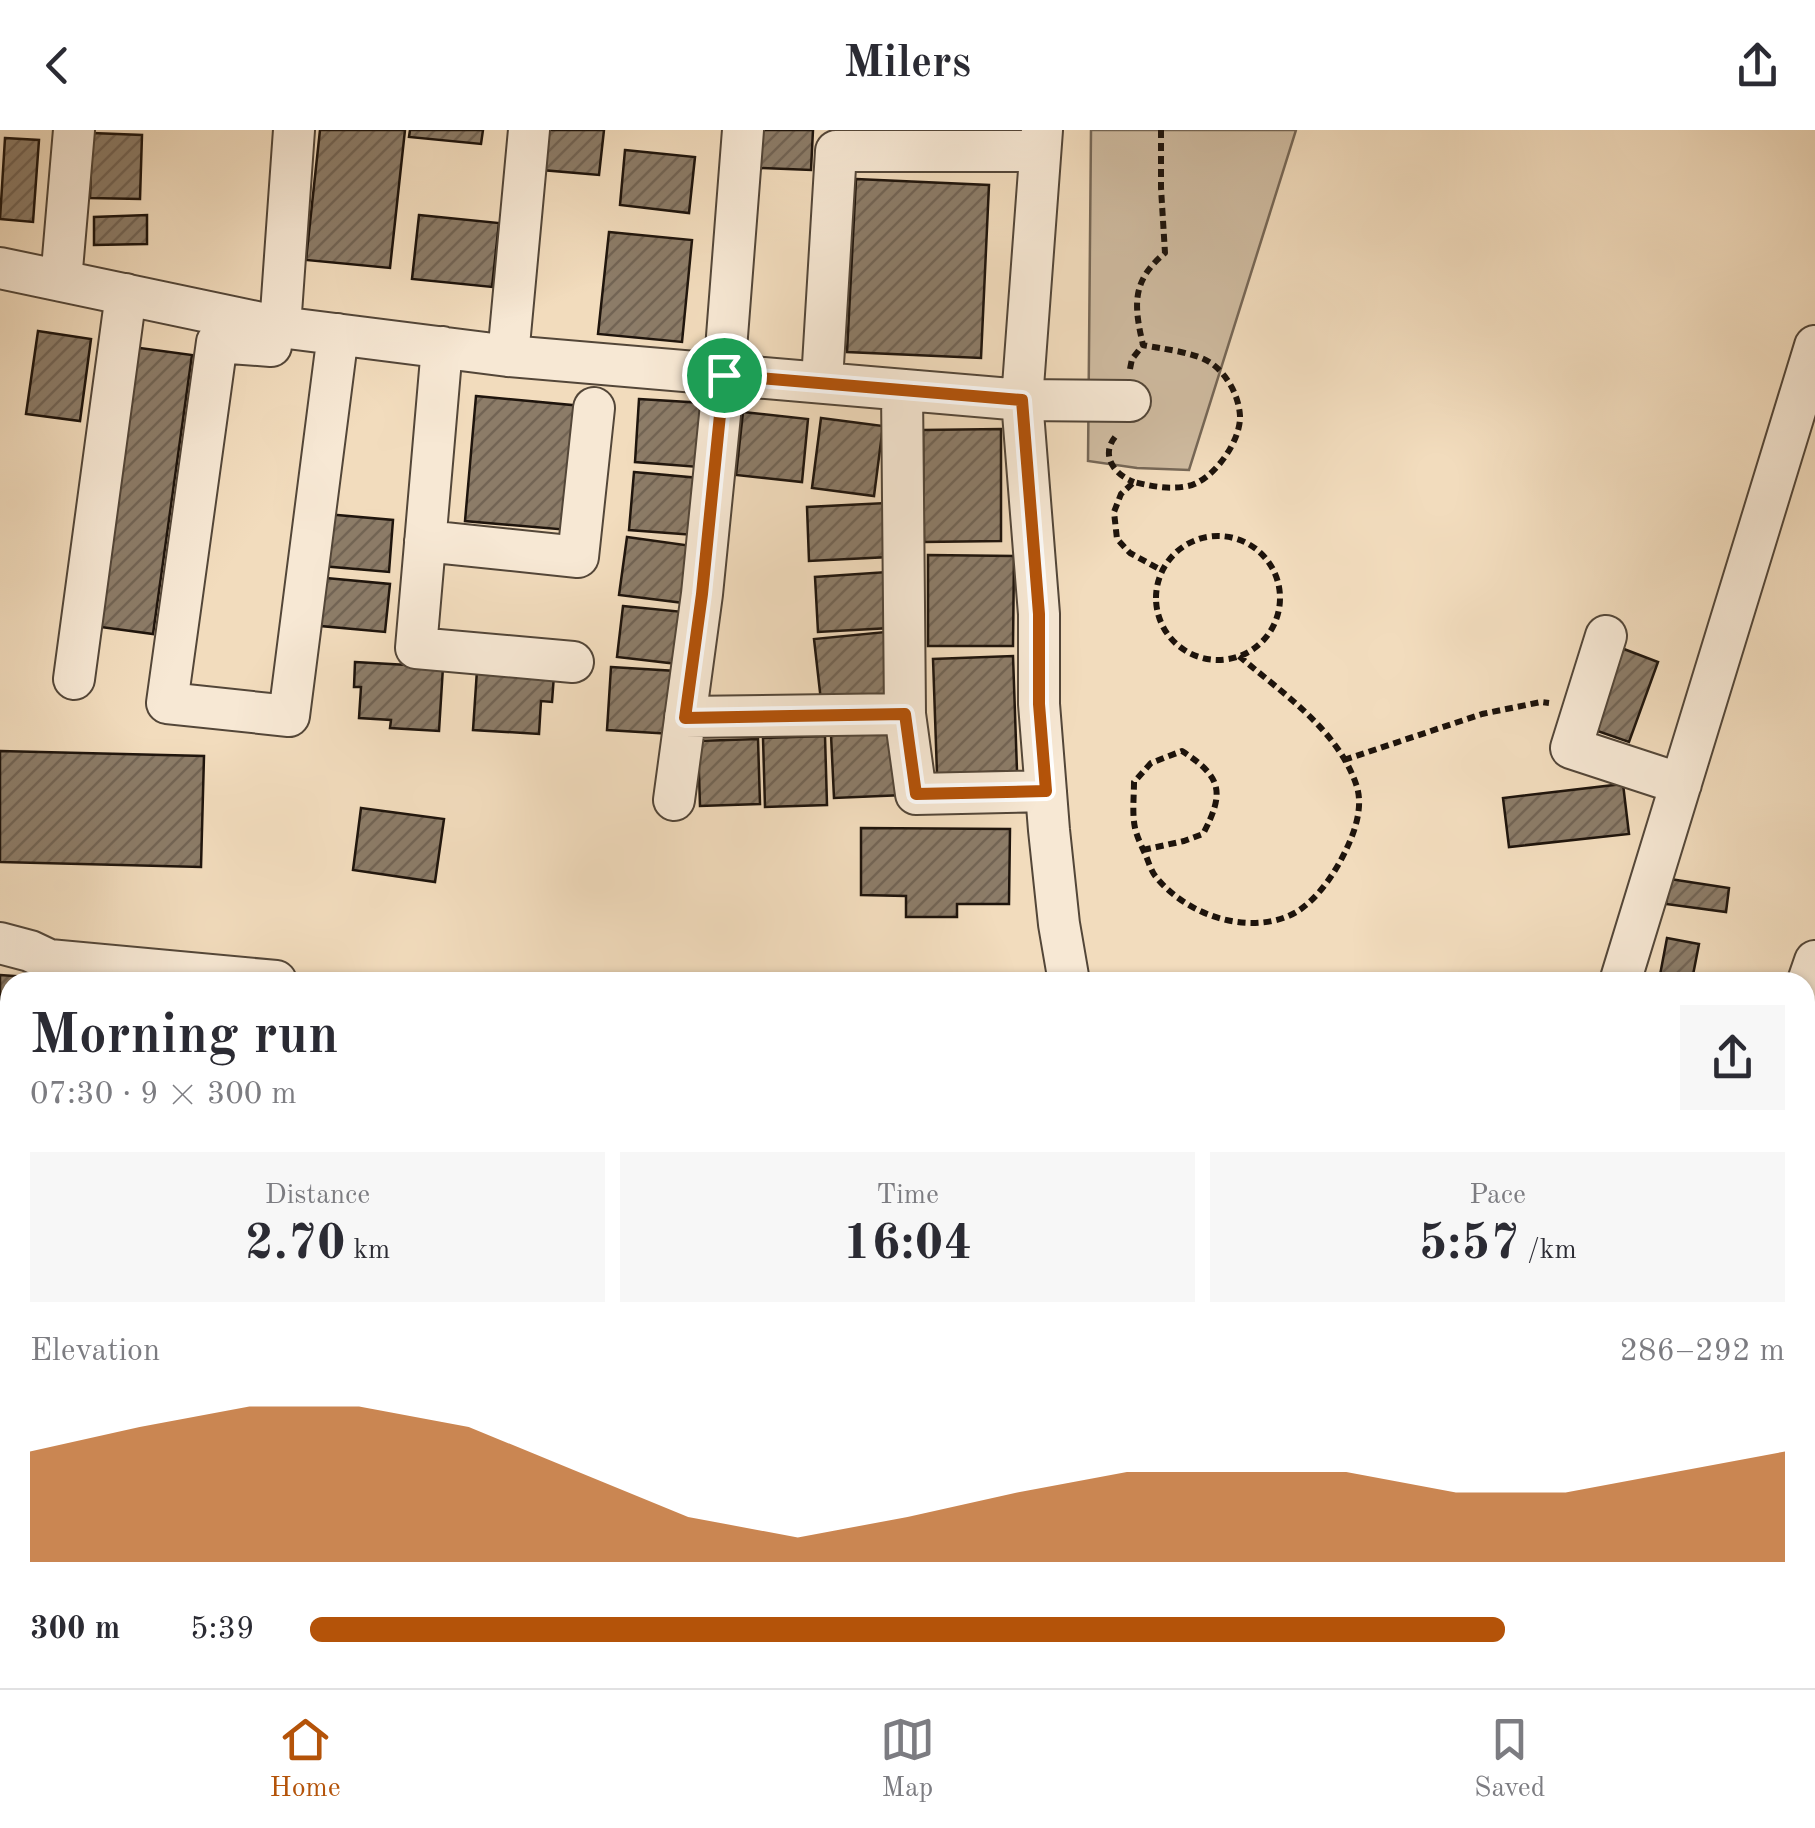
<!DOCTYPE html>
<meta charset="utf-8">
<style>
:root{--surface:#fff;--page:#f7f7f7;--text:#2b2b33;--muted:#7c7c81;--line:#e1e1e2;--accent:#b45309}
body{margin:0;font-family:"Old Standard TT",serif;background:var(--page);color:var(--text);height:100vh;display:flex;flex-direction:column;font-size:38px;white-space:nowrap}
*{box-sizing:border-box;margin:0}
p{font-size:32px;color:var(--muted)}
.icon{flex:none;width:55px;height:55px;fill:none;stroke:currentColor;stroke-width:2;stroke-linecap:round;stroke-linejoin:round}
.map{position:relative;flex:1;overflow:hidden}
.side{position:absolute;left:0px;top:842px;width:1815px;height:718px;display:flex;flex-direction:column;background:var(--surface);border-radius:30px 30px 0 0;box-shadow:0 2px 8px #0004}
.side>*{flex:none}
.pin{position:absolute;display:grid;place-items:center;width:85px;height:85px;color:#fff;margin:-42px;border:5px solid #fff;border-radius:50%;box-shadow:0 2px 10px #0007}
.round{display:grid;place-items:center;flex:none;width:105px;height:105px;border-radius:0px;background:var(--page)}
.overview{display:flex;align-items:center;justify-content:space-between;height:170px;padding:0 30px}
h1{font-size:55px;font-weight:700;line-height:75px}
.stats{display:grid;grid-template-columns:repeat(3,1fr);gap:15px;height:170px;padding:10px 30px}
.stats div{display:grid;align-content:center;border-radius:0px;background:var(--page);text-align:center}
.stats b{font-size:50px;font-weight:700}
.stats small{font-size:28px;font-weight:400}
.stats p{font-size:28px}
.chart{height:280px;padding:20px 30px}
.chart p{display:flex;justify-content:space-between}
.chart svg{width:100%;height:180px;margin-top:10px;fill:var(--accent);opacity:.7}
ul{padding:0 30px;list-style:none;font-size:32px}
li{display:grid;grid-template-columns:160px 120px 1fr;align-items:center;height:75px}
li i{height:25px;border-radius:12px;background:var(--accent)}
header{display:flex;justify-content:space-between;align-items:center;height:130px;padding:0 30px;background:var(--surface);font-size:45px;font-weight:700}
.menu{display:flex;justify-content:space-around;align-items:center;height:140px;border-top:2px solid var(--line);background:var(--surface);font-size:28px;color:var(--muted)}
.menu a{display:grid;justify-items:center;gap:5px}
.menu .on{color:var(--accent)}
.map>svg:first-child{display:block}
.park{fill:#ceba9f;stroke:#766756;stroke-width:2.5}
.building{fill:url(#building-hatch);stroke:#1e140c;stroke-width:2.5}
.lines{fill:none;stroke-linecap:round;stroke-linejoin:round}
.minor-casing{stroke:#534638;stroke-width:44}
.major-casing{stroke:#1e140c;stroke-width:54}
.highway-casing{stroke:#1e140c;stroke-width:59}
.path{stroke:#1e140c;stroke-width:6;stroke-dasharray:8 5;stroke-linecap:butt}
.minor{stroke:#f7e8d4;stroke-width:40}
.major{stroke:#f2dcbd;stroke-width:50}
.highway{stroke:#f2dcbd;stroke-width:55}
.route-casing{stroke:#fff;stroke-width:20}
.route{stroke:#b45309;stroke-width:12}
</style>
<header><svg class="icon" aria-label="back" viewBox="0 0 24 24"><path d="M15 5l-7 7 7 7"/></svg>Milers<svg class="icon" aria-label="share" viewBox="0 0 24 24"><path d="M12 15V3M7 8l5-5 5 5M5 13v7h14v-7"/></svg></header>
<div class="map">
<svg width="1815" height="1558" viewBox="0 0 1815 1558">
<defs>
<pattern id="building-hatch" width="6" height="6" patternUnits="userSpaceOnUse" patternTransform="scale(2.5)"><rect width="6" height="6" fill="#8c7c68"/><path d="M-1 1l2-2M0 6l6-6M5 7l2-2" fill="none" stroke="#726454"/></pattern>
</defs>
<rect width="100%" height="100%" fill="#f2dcbd"/>
<filter id="stains"><feTurbulence type="fractalNoise" baseFrequency=".002" numOctaves="4"/><feColorMatrix values="0 0 0 0 .2 0 0 0 0 .09 0 0 0 0 .02 0 0 0 .5 -.17"/></filter>
<radialGradient id="worn" r=".72"><stop offset=".6" stop-color="#630" stop-opacity="0"/><stop offset="1" stop-color="#630" stop-opacity=".3"/></radialGradient>
<!-- park -->
<path class="park" d="M1091,0h205l-107,340 -52,-2 -49,-7z"/>
<!-- building -->
<path class="building" d="M320,0h85l-15,138 -84,-8z
M410,0h73l-2,14 -72,-7z
M547,0h57l-5,45 -57,-5z
M761,0h52l-2,40 -51,-2z
M92,3l50,2 -2,64 -50,-1z
M5,8l34,2 -6,82 -33,-3z
M625,20l70,7 -6,56 -69,-8z
M856,49l133,6 -8,173 -134,-6z
M147,85v29l-53,1v-28z
M419,85l80,8 -7,64 -80,-8z
M609,102l83,8 -10,102 -84,-8z
M38,201l53,8 -11,82 -54,-7z
M125,216l67,9 -39,279 -67,-9z
M476,266l106,10 -13,124 -104,-9z
M639,269l65,4 -5,64 -64,-5z
M743,282l65,7 -6,63 -66,-7z
M821,288l62,8 -9,70 -62,-8z
M1001,299v112l-77,1 -1,-112z
M634,342l65,6 -5,57 -65,-5z
M886,373l3,54 -80,4 -2,-54z
M326,384l67,6 -4,52 -67,-6z
M627,407l65,9 -8,57 -65,-8z
M928,425l86,1 -1,90h-85z
M887,442l3,56 -72,4 -3,-55z
M326,448l64,6 -5,48 -64,-6z
M623,476l61,6 -6,52 -61,-7z
M885,502l6,62 -70,7 -7,-62z
M1616,516l42,16 -29,80 -43,-15z
M1013,526l4,115 -80,3 -4,-115z
M355,532l88,5 -4,64 -49,-3 1,-8 -32,-2 2,-31h-7z
M611,537l65,4 -4,63 -65,-4z
M477,540l77,5 -2,27 -11,-1 -2,33 -66,-4z
M902,602l2,63 -70,3 -3,-63z
M825,606l2,69 -62,2 -2,-69z
M758,609l2,65 -60,2 -2,-65z
M0,621l204,5 -3,111 -201,-5z
M1623,654l6,50 -120,13 -6,-49z
M361,678l83,11 -9,63 -82,-12z
M861,698l149,1 -1,75h-52v13h-51v-21l-45,-1z
M1670,749l59,9 -3,24 -60,-8z
M1667,808l32,6 -7,36 -32,-5z
M0,845l27,2 -1,5h-16v208l-8,99 -2,-1z
M1805,1003l10,1v365h-10z
M0,1354l8,1 -5,67 -3,-1z
M1805,1419h10l-2,139h-63v-8h55z"/>
<g class="lines">
<defs>
<path id="minor" d="M1042,0l-20,270 17,214v90l10,126 10,94 10,58
M0,138l280,59 228,29 514,44 108,1
M61,151l13,-151
M280,197l14,-197
M271,216l-54,-4 -50,361 122,13 49,-382
M442,217l-26,301 157,14
M508,226l21,-226
M822,251l14,-230h204
M425,411l153,16 16,-149
M1606,506l-35,112 110,36
M74,549l52,-385
M905,584l11,80 130,-3
M685,587l220,-3 -3,-324
M674,670l28,-206 22,-219 19,-245
M0,813l30,8 19,9 12,22
M49,830l227,21v1
M1620,852l195,-636
M1805,860l10,-29
M1805,907l10,1
M1805,936h10
M1805,1384h10
M819,1558l3,-8
M1732,1558l1,-8"/>
<path id="major" d="M0,1460l10,1
M991,1550l50,8"/>
<path id="highway" d="M0,1504l10,1
M15,1550l112,8
M637,1550l71,8"/>
</defs>
<!-- minor casing -->
<use href="#minor" class="minor-casing"/>
<!-- major casing -->
<use href="#major" class="major-casing"/>
<!-- highway casing -->
<use href="#highway" class="highway-casing"/>
<!-- path -->
<path class="path" d="M1161,0v58l4,65c-34,28 -31,53 -22,92 19,4 52,7 68,18 16,11 28,33 29,53 1,25 -27,65 -52,70 -19,4 -37,0 -54,-4l-13,12 -7,18 3,27 13,14 31,17
M1130,239l2,-10 11,-14
M1115,307c-15,19 0,38 19,45
M1156 468a62 62 0 1 1 124 0a62 62 0 1 1-124 0Z
M1344,630l138,-46 59,-12 8,1
M1143,720l41,-9 19,-7c22,-42 19,-57 -21,-83l-31,12 -17,19c0,15 -2,32 1,46 2,9 7,19 11,28 3,7 5,15 10,21 29,36 85,57 130,40 27,-10 48,-42 60,-67 9,-19 18,-44 10,-66 -19,-55 -74,-91 -117,-128"/>
<!-- minor -->
<use href="#minor" class="minor"/>
<!-- major -->
<use href="#major" class="major"/>
<!-- highway -->
<use href="#highway" class="highway"/>
</g>
<g class="lines">
<defs>
<path id="route" d="M724,245l298,25 17,214v90l7,87 -130,3 -11,-80 -220,4 17,-124z"/>
</defs>
<!-- route casing -->
<use href="#route" class="route-casing"/>
<!-- route -->
<use href="#route" class="route"/>
</g>
<rect width="100%" height="100%" filter="url(#stains)"/>
<rect width="100%" height="100%" fill="url(#worn)"/>
</svg>
<div class="pin" style="left:724px;top:245px;background:#1e9e55"><svg class="icon" aria-label="arrive" viewBox="0 0 24 24"><path d="M6 21V4h12l-3 4 3 4H6"/></svg></div>
<section class="side">
<div class="overview"><div><h1>Morning run</h1><p>07:30 · 9 × 300 m</p></div><a class="round"><svg class="icon" aria-label="share" viewBox="0 0 24 24"><path d="M12 15V3M7 8l5-5 5 5M5 13v7h14v-7"/></svg></a></div>
<div class="stats">
<div><p>Distance</p><b>2.70<small> km</small></b></div>
<div><p>Time</p><b>16:04</b></div>
<div><p>Pace</p><b>5:57<small> /km</small></b></div>
</div>
<div class="chart"><p><span>Elevation</span>286–292 m</p>
<svg viewBox="0 0 160 44" preserveAspectRatio="none"><path d="M0 44V17L10 11L20 6L30 6L40 11L50 22L60 33L70 38L80 33L90 27L100 22L110 22L120 22L130 27L140 27L150 22L160 17V44z"/></svg>
</div>
<ul>
<li><b>300 m</b>5:39<i style="width:81%"></i></li>
</ul>
</section>
</div>
<nav class="menu">
<a class="on"><svg class="icon" aria-label="home" viewBox="0 0 24 24"><path d="M3 11l9-7 9 7M6 9v11h12V9"/></svg>Home</a>
<a><svg class="icon" aria-label="map" viewBox="0 0 24 24"><path d="M3 6l6-2 6 2 6-2v14l-6 2-6-2-6 2zM9 4v14M15 6v14"/></svg>Map</a>
<a><svg class="icon" aria-label="saved" viewBox="0 0 24 24"><path d="M7 4h10v16l-5-4-5 4z"/></svg>Saved</a>
</nav>
